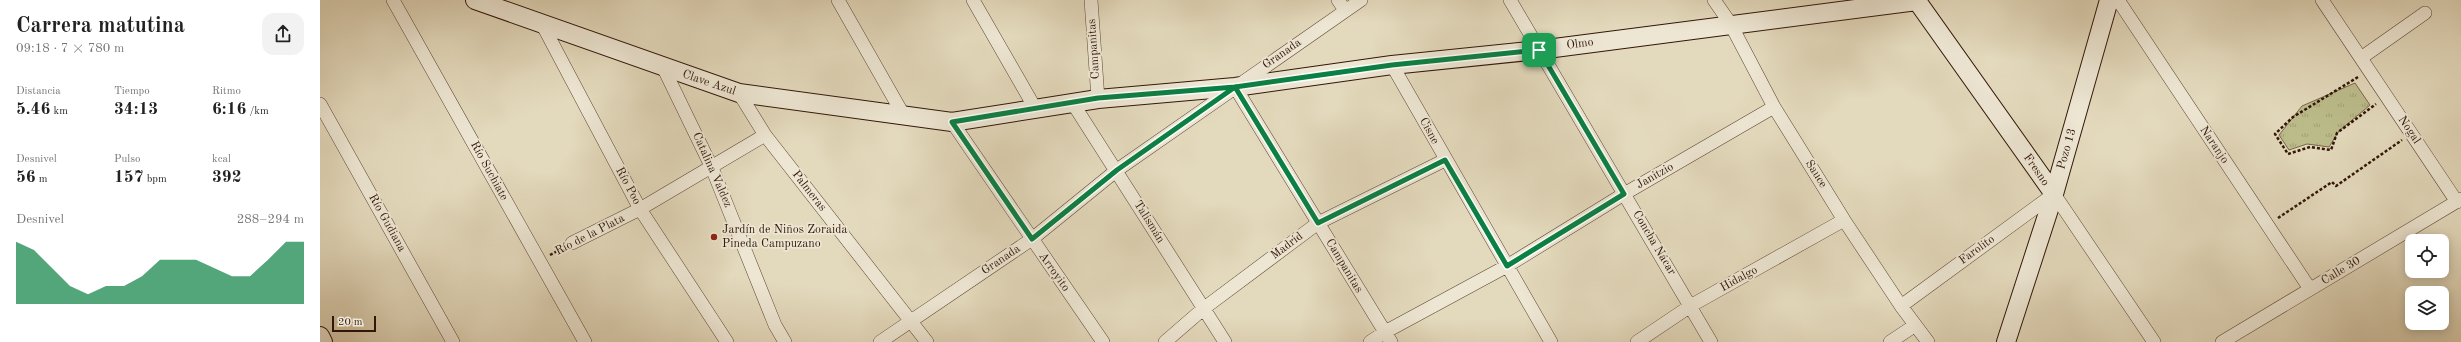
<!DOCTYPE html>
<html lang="es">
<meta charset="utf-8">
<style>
:root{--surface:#fff;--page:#f2f2f2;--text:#222;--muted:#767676;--accent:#0b8043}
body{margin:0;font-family:"Old Standard TT",serif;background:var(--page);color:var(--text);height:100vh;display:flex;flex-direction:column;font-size:15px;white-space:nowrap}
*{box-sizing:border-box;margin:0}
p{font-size:13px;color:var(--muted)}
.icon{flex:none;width:22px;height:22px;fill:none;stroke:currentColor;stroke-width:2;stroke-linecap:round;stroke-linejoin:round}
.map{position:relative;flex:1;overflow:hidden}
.panel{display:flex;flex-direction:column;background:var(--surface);width:320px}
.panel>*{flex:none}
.tools{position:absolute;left:2085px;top:234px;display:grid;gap:8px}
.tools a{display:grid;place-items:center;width:44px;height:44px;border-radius:8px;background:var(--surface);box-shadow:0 2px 10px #0003;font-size:20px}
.scale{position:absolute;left:12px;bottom:10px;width:44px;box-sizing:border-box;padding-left:4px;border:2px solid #321608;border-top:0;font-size:11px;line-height:14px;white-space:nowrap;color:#321608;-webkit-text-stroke:3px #ede6d3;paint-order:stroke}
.pin{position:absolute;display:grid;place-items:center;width:34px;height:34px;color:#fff;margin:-17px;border-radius:8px;box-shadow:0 2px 6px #0006}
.round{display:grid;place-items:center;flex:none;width:42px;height:42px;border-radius:12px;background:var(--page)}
.overview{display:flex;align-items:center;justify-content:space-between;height:68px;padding:0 16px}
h1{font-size:22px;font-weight:700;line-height:30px}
.figures{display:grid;grid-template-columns:repeat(3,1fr);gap:6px;height:68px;padding:4px 16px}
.figures div{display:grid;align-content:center}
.figures b{font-size:17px;font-weight:700}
.figures small{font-size:11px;font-weight:400}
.figures p{font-size:11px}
.chart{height:112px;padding:8px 16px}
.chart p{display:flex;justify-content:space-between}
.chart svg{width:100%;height:72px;margin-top:4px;fill:var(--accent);opacity:.7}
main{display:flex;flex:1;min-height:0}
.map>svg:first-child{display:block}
.park{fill:url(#park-tufts);stroke:#77694a}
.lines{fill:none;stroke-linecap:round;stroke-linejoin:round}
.minor-casing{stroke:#5e4735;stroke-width:14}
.secondary-casing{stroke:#321608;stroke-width:20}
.path{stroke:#321608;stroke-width:2.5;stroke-dasharray:3 2;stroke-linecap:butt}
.minor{stroke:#ede6d3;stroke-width:13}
.secondary{stroke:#ede6d3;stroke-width:18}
.route-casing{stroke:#fff;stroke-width:8}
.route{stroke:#0b8043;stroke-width:5}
.poi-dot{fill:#8f2418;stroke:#ede6d3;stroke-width:1.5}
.labels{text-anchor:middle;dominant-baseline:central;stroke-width:3.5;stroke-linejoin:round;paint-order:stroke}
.street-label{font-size:12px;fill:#321608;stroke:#ede6d3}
.poi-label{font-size:12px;fill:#321608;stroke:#ede6d3;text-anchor:start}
</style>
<main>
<section class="panel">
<div class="overview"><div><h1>Carrera matutina</h1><p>09:18 · 7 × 780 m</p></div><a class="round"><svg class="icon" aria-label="share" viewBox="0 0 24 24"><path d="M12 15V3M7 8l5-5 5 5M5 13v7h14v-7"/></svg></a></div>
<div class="figures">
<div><p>Distancia</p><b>5.46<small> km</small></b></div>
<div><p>Tiempo</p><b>34:13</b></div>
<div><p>Ritmo</p><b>6:16<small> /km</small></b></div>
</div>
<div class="figures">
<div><p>Desnivel</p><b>56<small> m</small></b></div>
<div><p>Pulso</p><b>157<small> bpm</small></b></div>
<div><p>kcal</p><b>392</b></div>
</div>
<div class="chart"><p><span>Desnivel</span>288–294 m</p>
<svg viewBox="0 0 160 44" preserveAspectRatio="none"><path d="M0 44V6L10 11L20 22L30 33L40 38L50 33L60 33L70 27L80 17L90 17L100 17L110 22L120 27L130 27L140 17L150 6L160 6V44z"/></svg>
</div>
</section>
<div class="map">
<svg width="2141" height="342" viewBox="0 0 2141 342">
<defs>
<pattern id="park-tufts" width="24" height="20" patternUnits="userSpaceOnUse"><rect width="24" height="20" fill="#bcbc8b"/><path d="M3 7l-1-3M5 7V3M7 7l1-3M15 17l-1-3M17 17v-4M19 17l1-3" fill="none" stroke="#a2a176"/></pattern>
</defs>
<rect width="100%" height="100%" fill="#e3d9bc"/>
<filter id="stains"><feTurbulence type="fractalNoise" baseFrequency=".005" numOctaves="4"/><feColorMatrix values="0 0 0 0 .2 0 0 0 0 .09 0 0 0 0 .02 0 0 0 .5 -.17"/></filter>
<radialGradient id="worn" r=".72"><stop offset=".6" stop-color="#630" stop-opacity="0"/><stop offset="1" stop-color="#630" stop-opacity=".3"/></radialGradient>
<!-- park -->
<path class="park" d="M2035,83l15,22 -31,26 -10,16 -22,-3 -18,6 -10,-15 23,-29z"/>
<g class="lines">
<defs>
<path id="minor" d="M73,0l192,342
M518,0l66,116
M653,0l62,108
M771,0l7,99
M1018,0l7,10
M1190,0l201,342
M1394,0l16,23 44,84 70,113 57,86 27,36
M1798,0l192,289
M2002,0l135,202
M221,22l99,187 87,133
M2041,58l64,-45
M1072,65l159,277
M343,67l49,101 63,157 10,17
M915,87l156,255
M419,93l26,42 162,207
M752,102l153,240
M0,104l133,238
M632,122l151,220
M252,243l68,-34 125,-74
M1581,306l153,-112 100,148
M560,342l152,-103 85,-69 244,-170
M845,342l38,-33 115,-86 127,-63
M1050,342l15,-10 122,-66 117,-72 150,-87
M1317,342l55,-37 152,-85
M1570,342l24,-16
M1902,342l239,-143"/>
<path id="secondary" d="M155,0l264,93 213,29 146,-23 137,-12 157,-22 147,-15 378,-49 137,193
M0,336l3,6
M1686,342l48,-148 55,-194"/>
</defs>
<!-- minor casing -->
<use href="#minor" class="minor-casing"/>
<!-- secondary casing -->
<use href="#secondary" class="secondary-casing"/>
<!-- path -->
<path class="path" d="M2038,77l-65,40 -18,17 13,20 22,-7 21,3 6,-17 39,-29
M1958,218l54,-36 4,4 66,-46
M230,255l11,-6"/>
<!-- minor -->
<use href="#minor" class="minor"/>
<!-- secondary -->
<use href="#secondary" class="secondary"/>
</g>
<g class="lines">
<defs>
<path id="route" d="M1219,50l-147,15 -157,22 -137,11 -146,24 80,117 85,-69 118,-83 83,136 127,-63 62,106 117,-72 -85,-144"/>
</defs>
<!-- route casing -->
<use href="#route" class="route-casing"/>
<!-- route -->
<use href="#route" class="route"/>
</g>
<!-- markers -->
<circle class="poi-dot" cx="394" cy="237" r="4"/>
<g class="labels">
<!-- street labels -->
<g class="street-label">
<text transform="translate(1260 44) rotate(-8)">Olmo</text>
<text transform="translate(774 49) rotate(-94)">Campanitas</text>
<text transform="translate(962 54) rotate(-35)">Granada</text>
<text transform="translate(389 83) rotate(19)">Clave Azul</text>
<text transform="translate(2089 130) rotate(56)">Nogal</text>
<text transform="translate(1109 131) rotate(61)">Cisne</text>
<text transform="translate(1894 145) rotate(56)">Naranjo</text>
<text transform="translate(1747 149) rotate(-74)">Pozo 13</text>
<text transform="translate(392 170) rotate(66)">Catalina Valdez</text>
<text transform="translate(1716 170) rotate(55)">Fresno</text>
<text transform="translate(169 171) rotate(61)">Río Suchiate</text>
<text transform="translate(1496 174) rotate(58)">Sauce</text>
<text transform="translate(1335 176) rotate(-30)">Janitzio</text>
<text transform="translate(308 186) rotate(62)">Río Poo</text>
<text transform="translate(489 191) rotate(52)">Palmeras</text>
<text transform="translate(829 222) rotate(58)">Talismán</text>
<text transform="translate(67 223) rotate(61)">Río Gudiana</text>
<text transform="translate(270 235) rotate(-27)">Río de la Plata</text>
<text transform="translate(1334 243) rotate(59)">Concha Nácar</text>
<text transform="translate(967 246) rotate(-37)">Madrid</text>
<text transform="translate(1657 250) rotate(-36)">Farolito</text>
<text transform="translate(681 260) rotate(-34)">Granada</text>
<text transform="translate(1024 266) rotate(59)">Campanitas</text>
<text transform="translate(2021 271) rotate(-31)">Calle 30</text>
<text transform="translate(734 272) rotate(55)">Arroyito</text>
<text transform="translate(1419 279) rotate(-29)">Hidalgo</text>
</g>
<!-- poi labels -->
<g class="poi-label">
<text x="402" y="230">Jardín de Niños Zoraida<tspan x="402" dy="14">Pineda Campuzano</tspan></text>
</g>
</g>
<rect width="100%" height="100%" filter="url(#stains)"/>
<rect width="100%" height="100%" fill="url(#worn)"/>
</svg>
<div class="tools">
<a><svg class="icon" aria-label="locate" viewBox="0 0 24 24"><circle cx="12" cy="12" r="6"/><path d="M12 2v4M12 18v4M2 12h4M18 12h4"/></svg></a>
<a><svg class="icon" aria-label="layers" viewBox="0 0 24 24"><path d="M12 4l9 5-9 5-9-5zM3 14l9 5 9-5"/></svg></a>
</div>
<div class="scale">20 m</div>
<div class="pin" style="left:1219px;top:50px;background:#1e9e55"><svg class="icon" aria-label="arrive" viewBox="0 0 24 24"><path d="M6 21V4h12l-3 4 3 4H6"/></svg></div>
</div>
</main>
